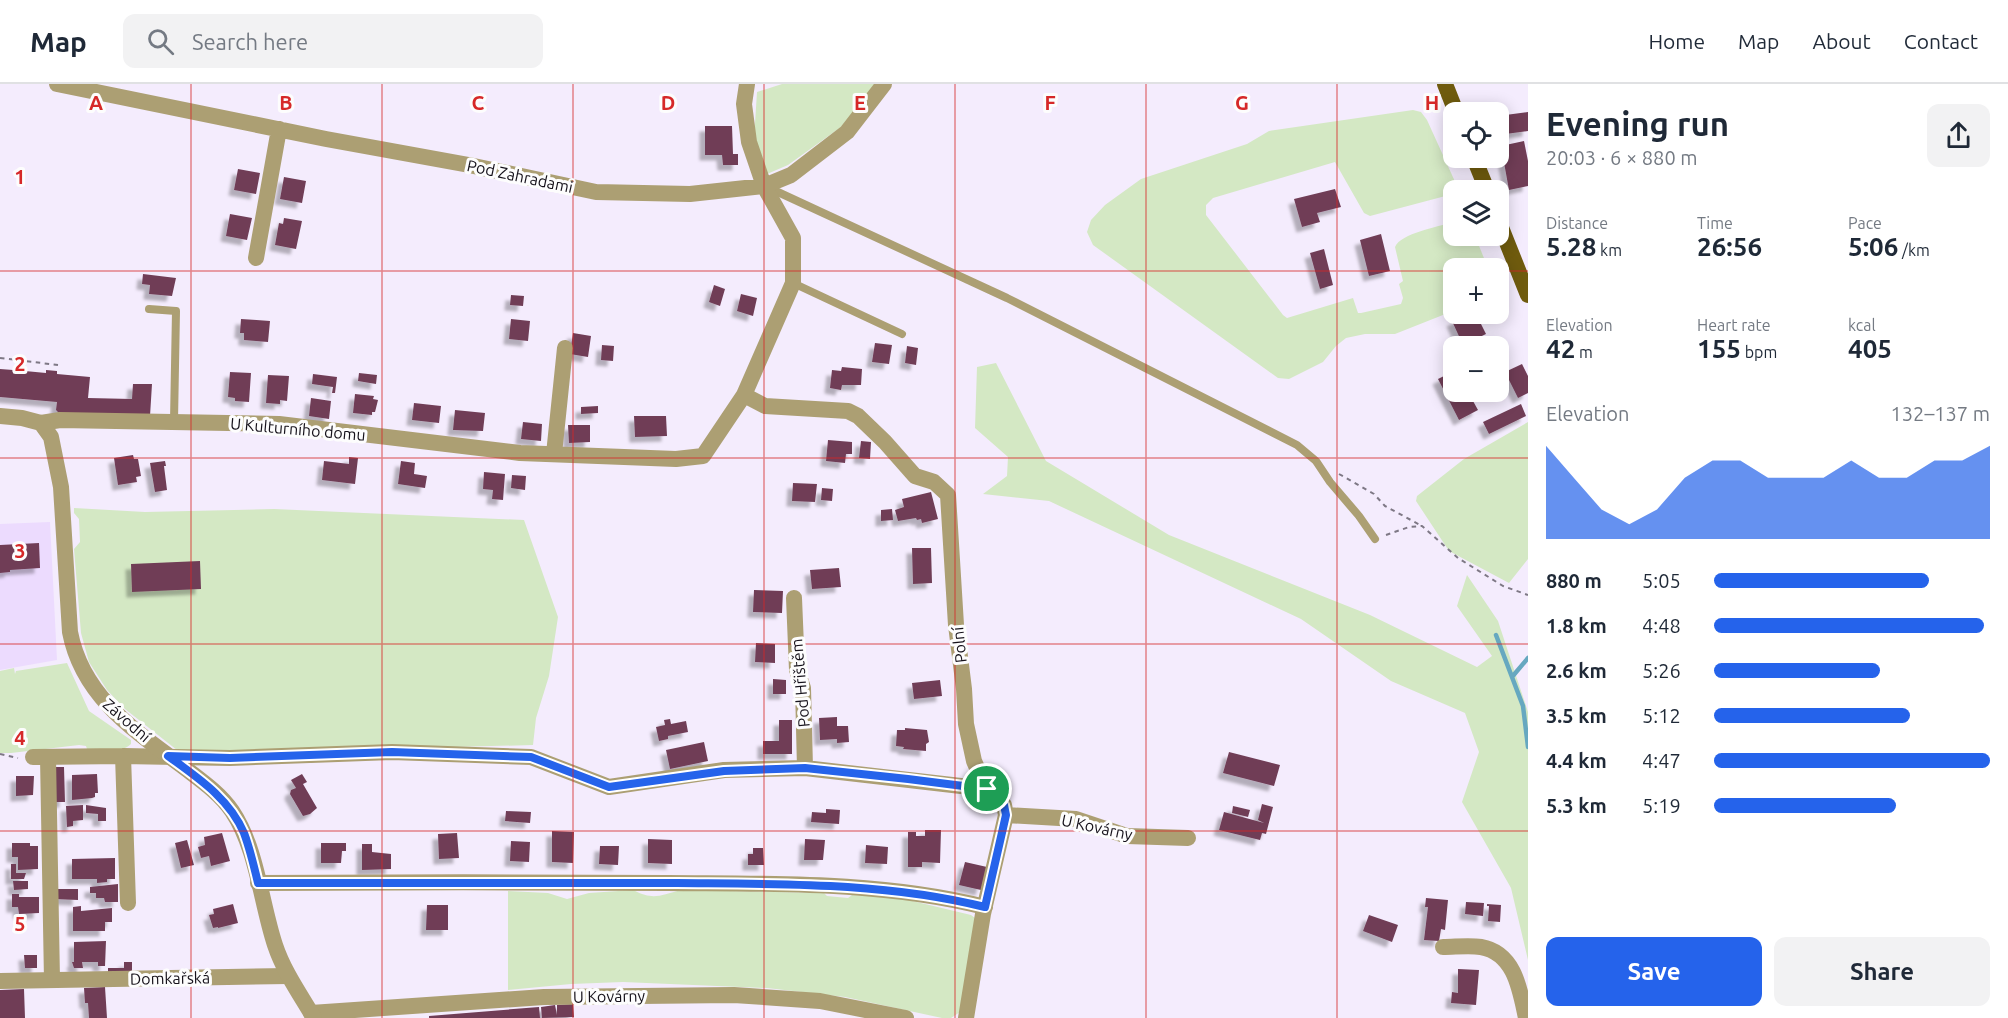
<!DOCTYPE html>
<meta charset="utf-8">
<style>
:root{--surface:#fff;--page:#f2f2f3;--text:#1f2937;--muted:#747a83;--line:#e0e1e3;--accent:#2563eb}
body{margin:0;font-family:Ubuntu,sans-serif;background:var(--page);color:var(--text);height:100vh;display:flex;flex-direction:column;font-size:22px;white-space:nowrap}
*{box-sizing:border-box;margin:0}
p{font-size:20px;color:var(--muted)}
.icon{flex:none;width:33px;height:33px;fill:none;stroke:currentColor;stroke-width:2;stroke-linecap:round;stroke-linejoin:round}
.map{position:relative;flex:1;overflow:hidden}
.panel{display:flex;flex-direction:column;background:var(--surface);width:480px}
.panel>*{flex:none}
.buttons{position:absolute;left:1443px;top:18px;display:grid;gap:12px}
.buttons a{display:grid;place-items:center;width:66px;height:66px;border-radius:12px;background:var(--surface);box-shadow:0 3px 15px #0003;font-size:30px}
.pin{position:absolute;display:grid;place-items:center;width:51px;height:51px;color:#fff;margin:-26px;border:3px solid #fff;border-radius:50%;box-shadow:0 2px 6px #0007}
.round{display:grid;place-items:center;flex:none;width:63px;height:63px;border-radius:12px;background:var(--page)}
.headline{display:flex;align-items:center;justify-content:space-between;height:102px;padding:0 18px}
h1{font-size:33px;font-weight:700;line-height:45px}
.metrics{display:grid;grid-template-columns:repeat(3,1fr);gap:9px;height:102px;padding:6px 18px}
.metrics div{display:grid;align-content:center}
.metrics b{font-size:26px;font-weight:700}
.metrics small{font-size:16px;font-weight:400}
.metrics p{font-size:16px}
.chart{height:168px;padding:12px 18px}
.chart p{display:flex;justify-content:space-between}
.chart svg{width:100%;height:108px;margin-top:6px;fill:var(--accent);opacity:.7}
.action{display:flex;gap:12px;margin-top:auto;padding:12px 18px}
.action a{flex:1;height:69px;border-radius:12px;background:var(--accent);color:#fff;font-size:24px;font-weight:700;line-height:69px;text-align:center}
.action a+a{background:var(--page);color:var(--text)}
ul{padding:0 18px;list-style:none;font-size:20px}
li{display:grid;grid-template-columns:96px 72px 1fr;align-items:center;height:45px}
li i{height:15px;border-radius:8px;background:var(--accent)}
header{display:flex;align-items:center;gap:36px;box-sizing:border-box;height:84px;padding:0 30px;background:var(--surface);border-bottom:2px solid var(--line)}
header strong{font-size:28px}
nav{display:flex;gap:33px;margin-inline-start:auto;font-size:21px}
.search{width:420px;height:54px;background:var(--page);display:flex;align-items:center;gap:15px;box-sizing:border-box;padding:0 21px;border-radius:12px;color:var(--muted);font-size:22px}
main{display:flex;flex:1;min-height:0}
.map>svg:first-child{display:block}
.built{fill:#ecdbfe}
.green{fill:#d4e8c4}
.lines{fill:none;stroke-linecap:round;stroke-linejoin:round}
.stream{stroke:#66a8c0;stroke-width:4.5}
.building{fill:#703e57;filter:url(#shadow)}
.path{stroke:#7e7885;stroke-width:2;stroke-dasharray:4.5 4.5;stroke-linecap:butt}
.service{stroke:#ac9f73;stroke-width:8}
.minor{stroke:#ac9f73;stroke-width:16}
.tertiary{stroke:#ac9f73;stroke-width:16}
.primary{stroke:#6f5b0e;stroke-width:16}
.route-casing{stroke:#fff;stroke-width:12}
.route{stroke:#2563eb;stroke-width:8}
.grid{fill:none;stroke:#d62828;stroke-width:1.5;stroke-opacity:0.55}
.labels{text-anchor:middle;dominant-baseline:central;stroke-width:6;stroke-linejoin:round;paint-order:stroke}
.street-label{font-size:16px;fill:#15111a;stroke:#fdfdfd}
.grid-label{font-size:20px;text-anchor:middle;font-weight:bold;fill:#d62828;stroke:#fdfdfd;stroke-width:6;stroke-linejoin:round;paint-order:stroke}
</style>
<header>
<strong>Map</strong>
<div class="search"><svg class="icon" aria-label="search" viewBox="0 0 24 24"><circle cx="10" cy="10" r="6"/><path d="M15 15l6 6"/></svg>Search here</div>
<nav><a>Home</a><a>Map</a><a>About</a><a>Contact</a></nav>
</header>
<main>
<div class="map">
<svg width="1528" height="934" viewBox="0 0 1528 934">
<defs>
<filter id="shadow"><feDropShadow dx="-5.5" dy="5.5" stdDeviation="1.5" flood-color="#0004"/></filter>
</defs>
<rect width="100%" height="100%" fill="#f4ecfd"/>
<!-- built -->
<path class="built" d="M50,438l7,138 -57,10v-146z"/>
<!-- green -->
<path class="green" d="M782,0h95l-36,43 -53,38 -21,9 -13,-35 3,-47z
M1413,26l8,2 6,8 30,66 -4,8 -83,22 -6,-3 -29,-51 -122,36 -7,7v10l77,100 4,3 66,-20 5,15h3l40,-9 2,-6 -4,-14 4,-3 -8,-34c6,-14 43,-20 58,-25l1,14h21l13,32h-34l-1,43 -58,23h-30l-19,4 -10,8 -13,16 -34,17 -11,-1 -185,-133 -6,-13 4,-12 14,-15 36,-26 106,-35 22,-13z
M996,279l50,98 123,74 201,80 107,52 15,-11 -35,-50 10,-31 31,46 30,91v248l-17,-72 -49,-86 17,-50 -14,-39 -74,-32 -90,-62 -252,-118 -66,-7 24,-18 1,-19 -33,-29 2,-61z
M1528,338v137l-19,24 -60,-32 -33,-50 1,-5 47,-37z
M74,424l71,4 129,-3 250,11 34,97 -9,59 -13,42 -3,27 -351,9 -57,-45 -18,-19 -18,-28 -8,-29 -7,-84 6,-7 -1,-23 -5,-6z
M67,579l22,48 42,29v4c-10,10 -31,6 -44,5l-1,-3 -7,-1 -68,8h-11v-82l14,-3 1,6 1,-3z
M633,806c22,11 26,5 49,0l142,3 3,3 21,2 4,-3 48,3 71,17 4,3 -15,94 -9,6h-9l-97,-21 -78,-9 -144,-6 -52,2 -63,6v-99l40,2 19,6 22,-6z"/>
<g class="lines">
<!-- stream -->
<path class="stream" d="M1496,551l27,71 5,41
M1512,593l16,-19"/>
</g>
<!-- building -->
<path class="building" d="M1528,28v19l-30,4v-19z
M705,42h27l1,28h5v11h-15l-1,-10h-17z
M1524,57l4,20v25l-19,4 -8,-44z
M238,85l22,4 -4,21 -22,-4z
M284,93l22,4 -4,22 -22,-4z
M1335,105l6,18 -24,6 3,9 -18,5 -8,-28z
M230,130l22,4 -5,22 -21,-4z
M284,134l18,3 -6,28 -21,-4 4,-22 4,1z
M1381,150l9,37 -21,5 -9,-36z
M1324,165l9,36 -13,4 -10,-36z
M143,190l33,4 -4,18 -23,-2 1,-9 -8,-1z
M714,201l11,4 -5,17 -11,-4z
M741,210l16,4 -4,18 -16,-5z
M511,211l13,1 -1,10 -13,-1z
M1469,230h7l10,20 -23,11 -11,-24z
M241,235l29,2 -2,21 -24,-2v-7h-4z
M511,235l19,2 -2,20 -19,-2z
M573,249l18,3 -3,21 -18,-3z
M875,259l17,2 -3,19 -17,-2z
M602,261l12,1 -1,15 -12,-1z
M907,262l11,2 -2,17 -11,-2z
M1522,280l6,12v17l-10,5 -13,-26z
M13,283l12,1v3l21,2v-3l11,1v3l33,3 -2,21 44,1 1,-15h19l-2,32 -91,-3 -3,-3 1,-8 -57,-5v-28l13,1z
M842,283l20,2 -1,16h-19l-1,5 -11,-2 2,-18 9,1z
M1454,287v21h14l10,18 -19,10 -21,-41z
M230,288l21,1 -2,29 -14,-1v-3l-7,-1z
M359,289l18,2 -1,9 -18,-3z
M313,290l24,3 -2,16h-3l1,-6 -21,-3z
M268,291l21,1 -2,25 -7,-1v4l-14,-1z
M355,310l19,2 -1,3 5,1 -3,12h-3v3l-19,-2z
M311,314l20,3 -2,18 -20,-3z
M414,319l27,3 -2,17 -27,-3z
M1521,320l5,12 -37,18 -6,-12z
M598,322v7l-17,1v-7z
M455,326l30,3 -2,18 -30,-1z
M634,332h32l1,20 -32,1z
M523,338l19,2 -1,17 -20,-2z
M568,341h22v17l-21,1z
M828,356l24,2v12h-6l-1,9 -19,-2z
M861,357l10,1 -1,17 -11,-1z
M133,371l1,4h4l3,17 -5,1 1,5 -19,3 -4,-27z
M349,373l9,1 -3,26 -33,-4 2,-19 25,3z
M165,377l1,5h-2l3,24 -12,2 -5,-29z
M401,377l14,2 -1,11 13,2 -2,12 -27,-4z
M484,388l21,2 -2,26 -11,-1 1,-9 -10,-1z
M512,391l14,1 -1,14 -14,-2z
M793,399l24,1 -2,18 -23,-1z
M822,404l11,1 -1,12 -11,-1z
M931,408l7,27 -16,4 -1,-4 -4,1 -1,-2 -18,3 -3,-11 9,-3 -2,-8z
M892,425l1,11 -12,1v-11z
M39,459l1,25 -30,2v2l-10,1v-28z
M912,464h19l1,35 -19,1z
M200,477l1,28 -69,3 -1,-28z
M839,484l2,19 -29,2 -2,-19z
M754,506l29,1 -1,22 -29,-1z
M756,559l19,1v19l-20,-1z
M773,595l13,1v14h-13z
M940,596l2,16 -28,3 -2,-16z
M837,633v9h11l1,16 -12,1v-4l-17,1 -1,-22z
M670,635l1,5 15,-3 2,11 -20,4v3l-9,2 -3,-14 9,-2 -1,-5z
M779,636h13v34h-29v-13h16z
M905,644l22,2 2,12 -3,2v7l-23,-2 1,-2 -8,-1 1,-16h8z
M704,658l4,19 -38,8 -4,-19z
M1229,668l51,13 -6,21 -51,-13z
M54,683h10l1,35h-10z
M97,690l1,19h-3v4l-3,1 -20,2v-25z
M302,690l5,8 -4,2 14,24 -7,6 -7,2 -13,-22 1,-4 5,-2 -5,-8z
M16,692h18l-1,19 -17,1z
M1262,720l11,3 -7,27 -4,-1 -2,7 -41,-10 5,-18 40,11 -6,-3z
M83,721v15l-10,1v5l-6,1 -1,-21z
M86,721l20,3v13h-8v-7l-12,-1z
M1233,722l17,4 -2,7 -16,-4z
M826,725l14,1 -1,14 -28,-2 1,-10 14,1z
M506,727l25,1 -1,11 -25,-2z
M925,746h16l-1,33 -18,-1v5h-14v-35h8v4h9z
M552,747l22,1 -1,31 -21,-1z
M222,749l8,28 -19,5 -2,-10 -8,2 -3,-11 7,-2 -1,-8z
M457,749l2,25 -20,1 -1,-25z
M648,755l24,1v24l-24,-1z
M805,755l20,1 -2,20h-19z
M187,756l7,25 -13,3 -6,-25z
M511,757l19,1 -1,20 -19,-1z
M12,759h18v3h8v23l-20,1v-13h-6z
M321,759h25v8h-4l-1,12h-20z
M362,760h10v8l19,2v15l-29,1z
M866,761l22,2 -1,17 -22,-1z
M600,762h19l-1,19 -19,-1z
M753,764h10l1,17h-16v-11h5z
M115,774v21h-8v3l-10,1v-4h-25v-20z
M965,778l22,5 -6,23 -22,-5z
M11,780h5v9h10l-2,6h-13z
M13,797h15v8l-14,1z
M118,800v18h-13l-1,-4h-8v-5h-6v-6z
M56,805h22v11l-23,-1z
M12,810h7v3h20v16l-20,1 -1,-7h-6z
M1426,814l22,2 -3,30 -4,-1 -2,12 -15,-1 4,-33h-3z
M1466,818l18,1 -1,13 -18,-2z
M233,820l5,19 -20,5v-1l-5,1 -4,-13 5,-1 -1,-5z
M1487,820l14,1 -1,17 -12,-1 1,-15h-2z
M427,821h21v25h-22z
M81,822v5l31,-3v14h-7v9h-32v-24z
M1369,831l29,10 -6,17 -29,-11z
M106,857l-1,25h-7v-4h-16l1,6h-9l-2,-6h2v-20z
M24,871h13v13h-12z
M124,878h8v12l-24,1v-7h16z
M1458,885l21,1 -3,35 -25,-2 1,-11 6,1z
M105,903l2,31h-18l-1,-15h-3l-1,-15z
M24,905l1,29h-25v-28z
M573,920l1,13 -32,1 -1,-11 14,-2 2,10v-10z
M539,923l1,11h-111v-2z"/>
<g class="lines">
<!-- path -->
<path class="path" d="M0,274l58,7
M1339,390l35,20 11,12 37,20
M1386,451l23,-8 13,-1 36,32 45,28 25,9
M0,670l18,4"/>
<!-- service -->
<path class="service" d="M767,103l240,111 290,147 19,16 14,21 29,34 16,23
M793,199l109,51
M149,225l27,2 -2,110"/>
<!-- minor -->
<path class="minor" d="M57,0l269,55 143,26 127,27 94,2 74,-8 27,-11 56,-43 37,-48
M256,174l23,-129
M744,311l21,11 83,5 10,5 27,26 30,34 19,6 14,13 8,130 8,64 2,35 8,37 7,16 6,12 11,8 6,8 2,10 -23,99 -17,104
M41,339l19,-3 219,4 241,29 156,6 27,-3 41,-61 49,-112v-45l-29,-52 -15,-44 -5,-38 3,-20
M554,370l11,-106
M794,514l3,72 6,18 2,80
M123,672l5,147
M33,673l90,-1 107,2 162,-6 139,5 78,30 115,-17 81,-2 182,21
M48,673l4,223
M1006,731l70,4 51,17 61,2
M258,799c137,-1 273,-1 410,0 105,1 214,-2 317,24
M1443,863c12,0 26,-2 38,0 34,6 39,43 45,71
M0,897l288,-5
M311,929l233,-16 190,-2 86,6 86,17"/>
<!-- tertiary -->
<path class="tertiary" d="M0,332l22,2 19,5 10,14 10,50 9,145c12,63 62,97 111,133 18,14 38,27 51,46 25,37 29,92 43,134 9,27 25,49 39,73"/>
<!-- primary -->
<path class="primary" d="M1445,0l11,28
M1474,74l13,32
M1498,136l30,75"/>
</g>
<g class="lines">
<defs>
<path id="route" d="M392,668l139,5 78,30 115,-16 81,-3 103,11 79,10 11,8 6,8 2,10 -21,92c-100,-25 -205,-23 -308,-24 -139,-1 -279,0 -419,0 -4,-17 -8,-34 -14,-50 -15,-35 -46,-55 -76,-77l62,2z"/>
</defs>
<!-- route casing -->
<use href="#route" class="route-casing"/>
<!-- route -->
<use href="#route" class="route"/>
</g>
<!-- grid -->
<path class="grid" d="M191,0v934M382,0v934M573,0v934M764,0v934M955,0v934M1146,0v934M1337,0v934M0,187h1454M1498,187h30M0,374h1528M0,560h1528M0,747h1528"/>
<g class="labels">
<!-- street labels -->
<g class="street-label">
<text transform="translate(520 92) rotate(12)">Pod Zahradami</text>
<text transform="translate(298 345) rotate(5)">U Kulturního domu</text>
<text transform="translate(959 561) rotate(-96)">Polní</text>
<text transform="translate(800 599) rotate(-95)">Pod Hřištěm</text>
<text transform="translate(127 636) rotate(41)">Závodní</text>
<text transform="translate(1097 743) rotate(12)">U Kovárny</text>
<text transform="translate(170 894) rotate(-1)">Domkařská</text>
<text transform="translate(609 912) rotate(-1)">U Kovárny</text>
</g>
</g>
<g class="grid-label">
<text x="96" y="26">A</text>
<text x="286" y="26">B</text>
<text x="478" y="26">C</text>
<text x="668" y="26">D</text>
<text x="860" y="26">E</text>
<text x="1050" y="26">F</text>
<text x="1242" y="26">G</text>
<text x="1432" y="26">H</text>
<text x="20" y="100">1</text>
<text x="20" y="287">2</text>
<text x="20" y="474">3</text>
<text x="20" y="661">4</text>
<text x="20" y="847">5</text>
</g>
</svg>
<div class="buttons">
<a><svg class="icon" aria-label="locate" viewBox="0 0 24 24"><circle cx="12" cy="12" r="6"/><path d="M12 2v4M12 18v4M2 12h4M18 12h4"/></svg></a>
<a><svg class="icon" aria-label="layers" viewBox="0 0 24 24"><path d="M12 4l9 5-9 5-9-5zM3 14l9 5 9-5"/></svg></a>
<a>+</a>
<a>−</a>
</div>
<div class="pin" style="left:987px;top:705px;background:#1e9e55"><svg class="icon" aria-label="arrive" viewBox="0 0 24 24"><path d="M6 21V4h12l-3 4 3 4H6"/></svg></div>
</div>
<section class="panel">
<div class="headline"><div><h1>Evening run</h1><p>20:03 · 6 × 880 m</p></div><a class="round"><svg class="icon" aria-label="share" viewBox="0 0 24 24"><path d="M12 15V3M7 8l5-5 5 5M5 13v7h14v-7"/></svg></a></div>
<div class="metrics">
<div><p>Distance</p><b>5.28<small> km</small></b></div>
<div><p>Time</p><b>26:56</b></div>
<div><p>Pace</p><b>5:06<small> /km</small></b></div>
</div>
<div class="metrics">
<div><p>Elevation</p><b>42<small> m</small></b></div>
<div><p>Heart rate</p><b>155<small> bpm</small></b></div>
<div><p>kcal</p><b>405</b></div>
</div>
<div class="chart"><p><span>Elevation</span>132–137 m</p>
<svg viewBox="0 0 160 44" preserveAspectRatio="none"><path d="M0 44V6L10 19L20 32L30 38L40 32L50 19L60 12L70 12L80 19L90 19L100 19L110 12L120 19L130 19L140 12L150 12L160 6V44z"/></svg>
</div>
<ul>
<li><b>880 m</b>5:05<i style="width:78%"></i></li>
<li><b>1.8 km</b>4:48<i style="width:98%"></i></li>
<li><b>2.6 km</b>5:26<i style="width:60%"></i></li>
<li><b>3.5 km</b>5:12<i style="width:71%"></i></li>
<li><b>4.4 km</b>4:47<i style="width:100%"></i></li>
<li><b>5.3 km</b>5:19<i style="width:66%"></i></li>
</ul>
<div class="action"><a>Save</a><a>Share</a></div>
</section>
</main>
